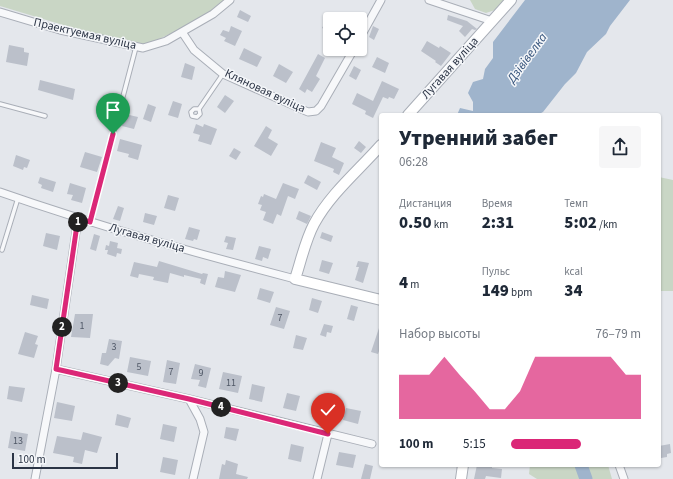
<!DOCTYPE html>
<html lang="ru">
<meta charset="utf-8">
<style>
:root{--surface:#fff;--page:#f6f6f7;--text:#1f2937;--muted:#747a83;--accent:#db2777}
body{margin:0;font-family:"Source Sans 3",sans-serif;background:var(--page);color:var(--text);height:100vh;display:flex;flex-direction:column;font-size:15px;white-space:nowrap}
*{box-sizing:border-box;margin:0}
p{font-size:13px;color:var(--muted)}
.icon{flex:none;width:22px;height:22px;fill:none;stroke:currentColor;stroke-width:2;stroke-linecap:round;stroke-linejoin:round}
.map{position:relative;flex:1;overflow:hidden}
.sheet{position:absolute;left:379px;top:113px;width:282px;height:354px;display:flex;flex-direction:column;background:var(--surface);border-radius:4px;box-shadow:0 1px 3px #0004}
.sheet>*{flex:none}
.controls{position:absolute;left:323px;top:12px;display:grid;gap:8px}
.controls a{display:grid;place-items:center;width:44px;height:44px;border-radius:4px;background:var(--surface);box-shadow:0 1px 3px #0004;font-size:20px}
.scale{position:absolute;left:12px;bottom:10px;width:106px;box-sizing:border-box;padding-left:4px;border:2px solid #2b3445;border-top:0;font-size:11px;line-height:14px;white-space:nowrap;color:#2b3445;-webkit-text-stroke:3px #f4f6f9;paint-order:stroke}
.pin{position:absolute;display:grid;place-items:center;width:34px;height:34px;color:#fff;margin:-41px -17px;border-radius:50% 50% 50% 0;rotate:-45deg;box-shadow:0 0 4px #0007}
.pin .icon{rotate:45deg}
.km{position:absolute;width:20px;height:20px;margin:-10px;border-radius:50%;background:#222;color:#fff;font-size:11px;line-height:20px;text-align:center}
.round{display:grid;place-items:center;flex:none;width:42px;height:42px;border-radius:4px;background:var(--page)}
.headline{display:flex;align-items:center;justify-content:space-between;height:68px;padding:0 20px}
h1{font-size:22px;font-weight:800;line-height:30px}
.figures{display:grid;grid-template-columns:repeat(3,1fr);gap:6px;height:68px;padding:4px 20px}
.figures div{display:grid;align-content:center}
.figures b{font-size:17px;font-weight:800}
.figures small{font-size:11px;font-weight:400}
.figures p{font-size:11px}
.chart{height:112px;padding:8px 20px}
.chart p{display:flex;justify-content:space-between}
.chart svg{width:100%;height:72px;margin-top:4px;fill:var(--accent);opacity:.7}
ul{padding:0 20px;list-style:none;font-size:13px}
li{display:grid;grid-template-columns:64px 48px 1fr;align-items:center;height:30px}
li i{height:10px;border-radius:5px;background:var(--accent)}
.map>svg:first-child{display:block}
.green{fill:#c9d6c5}
.water{fill:#9fb4cc}
.lines{fill:none;stroke-linecap:round;stroke-linejoin:round}
.river{stroke:#9fb4cc;stroke-width:13}
.building{fill:#bbc0ca}
.lane-casing{stroke:#a9aeb7;stroke-width:5.5}
.street-casing{stroke:#a9aeb7;stroke-width:9}
.secondary-casing{stroke:#a9aeb7;stroke-width:12}
.lane{stroke:#f7f8fa;stroke-width:3.5}
.street{stroke:#f7f8fa;stroke-width:7}
.secondary{stroke:#fff;stroke-width:10}
.route-casing{stroke:#fff;stroke-width:8}
.route{stroke:#db2777;stroke-width:5}
.labels{text-anchor:middle;dominant-baseline:central;stroke-width:3;stroke-linejoin:round;paint-order:stroke}
.number-label{font-size:10px;fill:#4f5766}
.street-label{font-size:12px;fill:#2b3445;stroke:#f4f6f9}
.water-label{font-size:13px;font-style:italic;fill:#34527a;stroke:#f4f6f9}
</style>
<div class="map">
<svg width="673" height="479" viewBox="0 0 673 479">
<rect width="100%" height="100%" fill="#e4e7ec"/>
<!-- green -->
<path class="green" d="M0,0h225c-21,18 -62,40 -89,47l-136,-41z
M470,0h36l-8,9 -12,4 -11,-4z
M659,177l14,3v111h-14z
M530,465h78l4,14h-75l-8,-5z"/>
<!-- water -->
<path class="water" d="M525,0h105l-20,26 -4,8 -19,18 -11,21 -11,11 -22,28 -6,3h-80l3,-7 13,3v-9l-5,-9 5,-11 10,-3 2,-10 8,-11v-16z"/>
<g class="lines">
<!-- river -->
<path class="river" d="M581,465l5,14"/>
</g>
<!-- building -->
<path class="building" d="M240,10l11,6 -3,6 -11,-5z
M330,13v19l-8,-4z
M448,15l19,6 10,8 -2,1 -3,-1 -7,8 -6,-6 4,-5 -16,-6z
M231,26l11,5 -7,15 -11,-5 2,-3 -6,-3 3,-5 6,2z
M373,26l6,3 -5,11 -5,-3z
M427,41l12,7 1,-2 11,7 -10,13 -6,-4 1,-1 -15,-10z
M9,45l15,3v4l5,1 -2,13 -21,-4z
M244,48l18,9 -5,10 -18,-8z
M318,54l7,4 -9,18 4,3 -8,13 -5,-3 -2,4 -6,-4z
M377,57l12,6 -4,10 -13,-6z
M185,63l10,4 -3,13 -11,-3z
M279,64l14,8 -7,11 -13,-7z
M354,66l7,4 -5,10 -7,-4z
M40,80l35,9 -2,11 -35,-10z
M382,81l17,8 -5,10 -5,-2 -1,2 -5,-2 -10,21 -8,-4 1,-3 -14,-7 5,-11 16,8z
M225,95l9,6 -9,12 -8,-6z
M173,101l9,3 -4,14 -10,-3z
M148,104l8,3 -5,15 -8,-3z
M125,114l13,3 -4,12 -12,-3z
M196,124l7,3 1,-3 13,5 -6,16 -13,-4 2,-6 -7,-2z
M266,126l6,4 -4,8 10,6 -7,12 -17,-10z
M120,139l22,6 -4,15 -10,-3 1,-3 -12,-3z
M359,141l7,6 -5,6 -7,-5z
M321,142l15,6 -4,9 12,6 -5,12 -6,-3 1,-3 -20,-8z
M234,148l7,4 -5,8 -7,-4z
M85,152l17,5 -5,15 -17,-5z
M16,155l14,5 -3,8 -3,-1 -1,3 -10,-4z
M308,175l13,7 -4,8 -13,-7z
M40,177l16,5 -3,10 -12,-4 1,-3 -4,-2z
M70,183l16,5 -4,15 -11,-3 2,-5 -6,-1z
M283,183l16,6 -4,10 -7,-3 -7,20 -4,-2 -4,10 -10,-4 3,-8 -6,-2 2,-5 -4,-1 3,-8 2,1 1,-3 12,5z
M168,195l11,3 -4,13 -11,-3z
M118,206l6,2 -4,13 -7,-2z
M299,211l12,5 -4,8 -11,-5z
M145,213l12,3 -3,9 -11,-3z
M189,227l11,3 -3,10 -3,-1 -1,2 -8,-2z
M322,232l11,4 -2,6 -11,-4z
M46,233l14,3 -3,14 -14,-4z
M94,234l6,2 -4,15 -6,-2z
M226,236l10,2 -3,12 -7,-1 2,-6 -4,-1z
M110,241l8,2 -1,5 5,1 -1,5 -4,-1 -1,4 -9,-3 1,-4h-3l1,-5 3,1z
M259,246l12,3 -3,10 -5,-2 -1,4 -7,-2z
M322,260l11,3 -4,11 -10,-3z
M159,261l43,13 1,-1 5,1 -3,11 -5,-2 1,-4 -17,-4v2l-14,-4 -2,10 -15,-3 1,-3 -15,-3 -1,4 -8,-2 4,-14 23,5z
M358,261l11,2 -6,20 -8,-3 4,-13h-3z
M225,271l16,4 -6,17 -20,-5 3,-10 6,1z
M260,288l14,4 -4,11 -13,-4z
M32,295l17,4 -2,10 -17,-4z
M312,298l10,3 -4,12 -9,-3z
M351,305l7,2 -4,14 -7,-2z
M276,307l14,4 -6,18 -14,-4z
M75,314h18l-3,24 -19,-1z
M324,324l9,2 -2,7 -4,-1 -1,5 -6,-2z
M380,325h1v20l-3,9 -7,-2z
M25,332l13,4 -3,8 3,1 -4,13 -16,-4z
M296,335l11,3 -4,12 -10,-2z
M109,339l13,2 -3,18 -4,-1 -7,8 -8,-2 2,-11h4z
M130,357l21,4 -3,15 -21,-4z
M167,360l13,3 -4,21 -13,-2z
M195,364l16,4 -5,20 -8,-2 2,-6 -9,-1z
M223,372l19,4 -4,17 -19,-4z
M252,384l13,3 -3,15 -13,-3z
M9,386l16,2 -3,14 -15,-3z
M287,393l13,3 -4,15 -13,-3z
M57,402l18,4 -3,15 -18,-3z
M315,402l13,3 -3,13 -13,-3z
M346,408l15,3 -3,13 -15,-4z
M117,414l14,4 -3,10 -13,-3z
M163,424l14,3 -3,15 -14,-3z
M226,427l13,2 -3,12 -12,-3z
M11,431l17,3 -3,17 -17,-3z
M83,432l19,5 -5,16 -12,-3 -3,14 -9,-2 1,-5 -21,-4 4,-17 24,4z
M291,444l13,3 -3,15 -13,-3z
M670,444l1,9 -4,1v3l-6,1 -2,-12z
M339,452l17,3 -3,13 -17,-3z
M163,457l15,3 -3,15 -15,-3z
M226,460l12,4 -2,10 12,3 -1,2h-28l3,-15 3,1z
M365,464l8,2 -3,13h-9z
M477,465h15v3l10,1 -1,9 -15,-2 -1,3h-11z"/>
<g class="lines">
<defs>
<path id="lane" d="M0,104l45,12
M199,109l1,5 -3,3 -5,-1 -1,-4 3,-3h5l24,-35
M90,222l46,-175
M2,250l16,-52"/>
<path id="street" d="M429,0l63,21
M0,12l60,18 83,18 23,-7 47,-27 17,-14
M182,32l12,18 29,24 85,38 8,-1 5,-5 33,-57
M360,38l21,-38
M0,192c97,34 196,61 295,87
M56,369l133,30 183,45
M189,399l11,20 4,13 -11,47
M619,465l5,14
M35,479l21,-110 22,-151
M317,479l11,-45"/>
<path id="secondary" d="M408,115l103,-115
M381,145c-22,25 -51,49 -67,79 -9,17 -13,37 -19,55l86,21
M461,479l2,-14"/>
</defs>
<!-- lane casing -->
<use href="#lane" class="lane-casing"/>
<!-- street casing -->
<use href="#street" class="street-casing"/>
<!-- secondary casing -->
<use href="#secondary" class="secondary-casing"/>
<!-- lane -->
<use href="#lane" class="lane"/>
<!-- street -->
<use href="#street" class="street"/>
<!-- secondary -->
<use href="#secondary" class="secondary"/>
</g>
<g class="lines">
<defs>
<path id="route" d="M113,134l-23,88 -12,-4 -22,151 133,30 139,35"/>
</defs>
<!-- route casing -->
<use href="#route" class="route-casing"/>
<!-- route -->
<use href="#route" class="route"/>
</g>
<g class="labels">
<!-- number labels -->
<g class="number-label">
<text x="280" y="318">7</text>
<text x="82" y="326">1</text>
<text x="114" y="347">3</text>
<text x="139" y="367">5</text>
<text x="171" y="372">7</text>
<text x="201" y="373">9</text>
<text x="231" y="383">11</text>
<text x="18" y="441">13</text>
</g>
<!-- street labels -->
<g class="street-label">
<text transform="translate(85 34) rotate(13)">Праектуемая вуліца</text>
<text transform="translate(450 68) rotate(-48)">Лугавая вуліца</text>
<text transform="translate(265 91) rotate(25)">Кляновая вуліца</text>
<text transform="translate(147 238) rotate(16)">Лугавая вуліца</text>
</g>
<!-- water labels -->
<g class="water-label">
<text transform="translate(527 58) rotate(-54)">Дзівівелка</text>
</g>
</g>
</svg>
<div class="controls">
<a><svg class="icon" aria-label="locate" viewBox="0 0 24 24"><circle cx="12" cy="12" r="6"/><path d="M12 2v4M12 18v4M2 12h4M18 12h4"/></svg></a>
</div>
<div class="scale">100 m</div>
<div class="pin" style="left:113px;top:134px;background:#1e9e55"><svg class="icon" aria-label="arrive" viewBox="0 0 24 24"><path d="M6 21V4h12l-3 4 3 4H6"/></svg></div>
<div class="pin" style="left:328px;top:434px;background:#d93025"><svg class="icon" aria-label="check" viewBox="0 0 24 24"><path d="M5 12l5 5 9-10"/></svg></div>
<b class="km" style="left:78px;top:222px">1</b>
<b class="km" style="left:62px;top:327px">2</b>
<b class="km" style="left:118px;top:383px">3</b>
<b class="km" style="left:221px;top:407px">4</b>
<section class="sheet">
<div class="headline"><div><h1>Утренний забег</h1><p>06:28</p></div><a class="round"><svg class="icon" aria-label="share" viewBox="0 0 24 24"><path d="M12 15V3M7 8l5-5 5 5M5 13v7h14v-7"/></svg></a></div>
<div class="figures">
<div><p>Дистанция</p><b>0.50<small> km</small></b></div>
<div><p>Время</p><b>2:31</b></div>
<div><p>Темп</p><b>5:02<small> /km</small></b></div>
</div>
<div class="figures">
<div><b>4<small> m</small></b></div>
<div><p>Пульс</p><b>149<small> bpm</small></b></div>
<div><p>kcal</p><b>34</b></div>
</div>
<div class="chart"><p><span>Набор высоты</span>76–79 m</p>
<svg viewBox="0 0 160 44" preserveAspectRatio="none"><path d="M0 44V17L10 17L20 17L30 6L40 17L50 27L60 38L70 38L80 27L90 6L100 6L110 6L120 6L130 6L140 6L150 17L160 17V44z"/></svg>
</div>
<ul>
<li><b>100 m</b>5:15<i style="width:54%"></i></li>
</ul>
</section>
</div>
